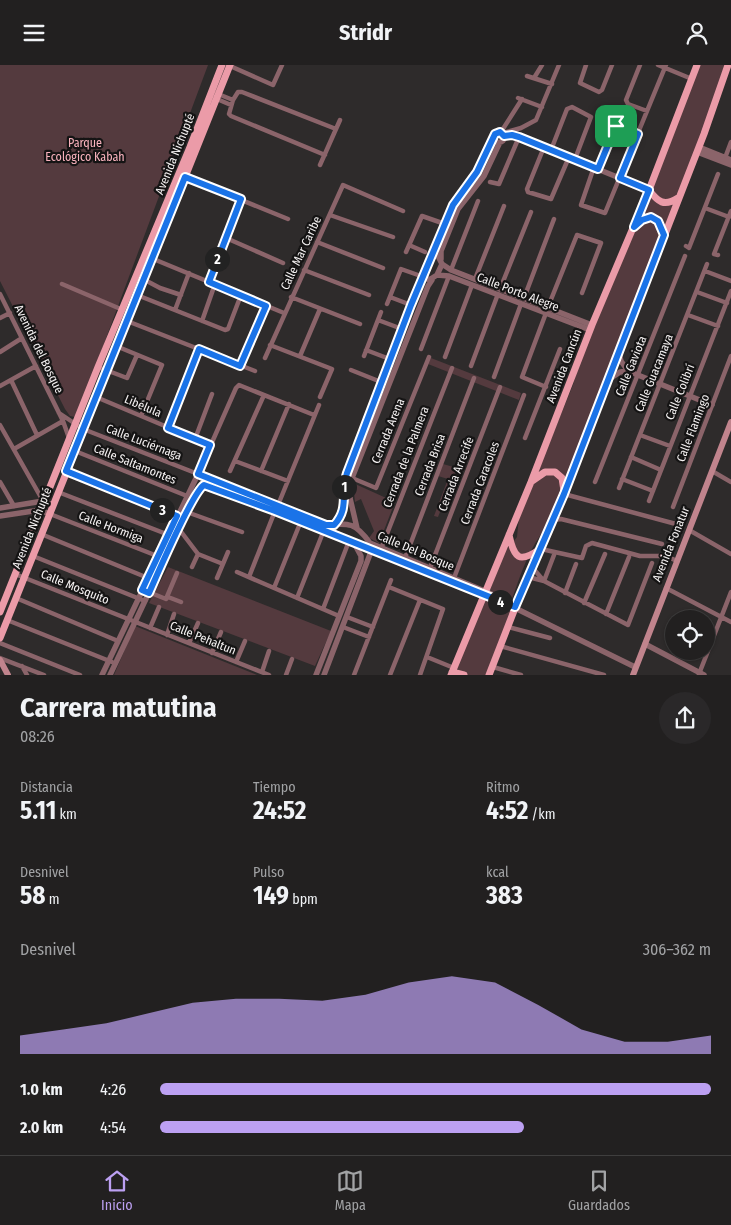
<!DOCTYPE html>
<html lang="es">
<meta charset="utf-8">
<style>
:root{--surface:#222020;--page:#2a2829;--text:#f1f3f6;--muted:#a2a3a5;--line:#3f3e3e;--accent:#bca0f2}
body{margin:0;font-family:"Fira Sans Condensed",sans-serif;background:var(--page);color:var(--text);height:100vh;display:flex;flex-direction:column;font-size:19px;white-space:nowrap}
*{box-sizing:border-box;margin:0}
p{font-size:16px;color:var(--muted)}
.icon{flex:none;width:28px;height:28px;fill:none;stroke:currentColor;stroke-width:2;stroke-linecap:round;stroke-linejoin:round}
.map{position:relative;height:610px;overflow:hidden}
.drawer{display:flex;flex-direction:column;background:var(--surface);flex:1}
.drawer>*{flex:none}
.fabs{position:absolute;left:665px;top:545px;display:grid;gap:10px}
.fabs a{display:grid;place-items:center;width:50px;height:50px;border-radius:50%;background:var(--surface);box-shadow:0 1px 4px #0004,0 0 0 1px var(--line);font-size:25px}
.pin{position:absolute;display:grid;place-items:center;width:42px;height:42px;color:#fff;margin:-21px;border-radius:10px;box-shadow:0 2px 8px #0006}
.km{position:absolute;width:25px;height:25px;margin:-12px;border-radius:50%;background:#222;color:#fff;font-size:14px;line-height:25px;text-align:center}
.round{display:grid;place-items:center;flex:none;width:52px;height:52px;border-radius:26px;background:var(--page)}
.headline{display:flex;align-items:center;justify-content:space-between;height:85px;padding:0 20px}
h1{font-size:28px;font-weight:700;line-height:38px}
.figures{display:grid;grid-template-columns:repeat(3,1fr);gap:8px;height:85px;padding:5px 20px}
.figures div{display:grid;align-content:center}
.figures b{font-size:25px;font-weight:700}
.figures small{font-size:14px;font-weight:400}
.figures p{font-size:14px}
.chart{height:140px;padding:10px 20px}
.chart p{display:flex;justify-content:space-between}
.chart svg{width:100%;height:90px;margin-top:5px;fill:var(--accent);opacity:.7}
ul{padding:0 20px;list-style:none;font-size:16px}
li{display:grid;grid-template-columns:80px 60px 1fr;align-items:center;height:38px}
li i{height:12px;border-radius:6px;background:var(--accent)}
header{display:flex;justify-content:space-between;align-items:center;height:65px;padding:0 20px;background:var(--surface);font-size:22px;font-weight:700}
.menu{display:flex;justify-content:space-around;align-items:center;height:70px;border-top:1px solid var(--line);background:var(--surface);font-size:14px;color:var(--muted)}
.menu a{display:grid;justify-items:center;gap:2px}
.menu .selected{color:var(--accent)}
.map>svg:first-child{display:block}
.green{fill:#543a3e}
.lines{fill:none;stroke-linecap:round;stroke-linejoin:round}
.minor{stroke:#8b646a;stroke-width:4.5}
.tertiary{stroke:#8b646a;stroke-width:5.5}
.secondary{stroke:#c1848d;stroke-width:6}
.primary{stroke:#eb9ba8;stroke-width:7}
.route-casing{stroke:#fff;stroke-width:10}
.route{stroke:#1a73e8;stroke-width:6}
.labels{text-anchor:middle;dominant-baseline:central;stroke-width:4.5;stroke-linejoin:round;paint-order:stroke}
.park-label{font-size:12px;fill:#fab3be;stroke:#151414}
.street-label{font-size:12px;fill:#f6f3f3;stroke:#151414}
</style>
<header><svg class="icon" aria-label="menu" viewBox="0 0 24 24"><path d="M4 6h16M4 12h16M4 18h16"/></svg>Stridr<svg class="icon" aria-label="person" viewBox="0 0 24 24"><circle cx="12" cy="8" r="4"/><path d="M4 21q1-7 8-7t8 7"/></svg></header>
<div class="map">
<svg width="731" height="610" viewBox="0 0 731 610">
<rect width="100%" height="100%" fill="#2e2b2b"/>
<!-- green -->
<path class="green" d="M0,0h208l-128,343 -5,9 -5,-1 -5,-7 -65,-128z
M697,0h29c-50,158 -119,308 -179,462 -18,20 -26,47 -35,72l-22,-9 18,-47 1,4 8,-10 2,-20 54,-132 14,-47z
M431,293l90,35 -2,7 -91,-36z
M443,399l14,4 -19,49 -4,-1 14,-37 -10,-3z
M353,418l42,19 -16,41 -10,-5 5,-7 -13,-32 -6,3z
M168,502l163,64 -16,35 -166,-63z
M483,531l32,12 -25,67h-38z
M135,561l122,49h-143z"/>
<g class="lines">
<!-- minor -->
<path class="minor" d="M586,0l-6,18 19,9 3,-2 10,-25
M640,0l-14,35 2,4 19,7
M658,0l34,14
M230,1l43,19 9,-20
M527,11l25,8
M534,13l8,-13
M218,29l15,6
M518,33l24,9
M217,34l14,6
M501,67l21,-33
M503,68l18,-5 15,-8 23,-55
M544,82l-17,42 1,3 23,7 18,-42
M551,85l16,-41 5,-2 19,10 -16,42
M325,90l-94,-39 -2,-2 4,-14 5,-8h4l94,37
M725,93l6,-16
M320,100l20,-45
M594,102l-13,38 24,8 61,-148
M598,104l18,-43h2l20,8
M185,112l103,42
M490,117l9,2 20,-47
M705,143l24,9
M330,150l63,22
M226,173l57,25
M317,177l66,26
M409,180l16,7
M686,181l3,2 29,-74
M406,187l16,-36 23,8
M718,190l-4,-1 17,-43
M146,191l138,57
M304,205l65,25
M451,205l27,-69
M705,206l26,10
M143,214l17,9 21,7
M475,214l29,-73
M209,217l32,-83
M62,219l61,26
M500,224l31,-77
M697,227l30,11
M0,229l63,127 6,17
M137,230l88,35 3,-1 13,-34
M291,232l69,27
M390,232l21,8
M524,233l30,-79
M387,239l14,-35 17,6
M548,242l29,-72 24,8 -19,50
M175,245l14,-37
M688,250l30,11
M0,253l10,-5
M378,255l24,9
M127,256l128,50
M202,256l13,-37
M270,280l62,24 -12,28
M116,281l46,19 -21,51
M421,284l28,-73
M366,285l21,8
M0,287l22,-14
M300,291l20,-47
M364,291l17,-44
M445,292l27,-72
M265,293l78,-173 60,26
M240,301l26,-60
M471,301l27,-72
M98,302l29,11 10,-23
M351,305l30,12
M494,312l27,-73
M11,315l26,55
M0,321l36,-20
M546,322l-24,-10 24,-64
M96,332l114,48
M59,348l24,16 115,45 38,-86 3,-3 75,30
M0,360l43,76
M168,363l31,-79
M640,370l30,11
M525,373l35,-89
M195,374l17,-45
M14,384l49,-28
M75,386l112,45
M631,392l30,13
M235,396l53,20
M66,406l111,45
M230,406l34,-76
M261,406l28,-67
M712,406l19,11
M352,413l24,10 53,-131
M622,414l31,12
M0,417l14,24
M595,417l90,-226
M619,423l88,-224
M58,427l111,43
M564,429l112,30
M649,436l82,-210
M278,440l41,-100
M673,442l58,-151
M184,446l58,21
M50,449l115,45
M553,455l8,-1 101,25
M179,464l19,25 25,10
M689,465l42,24
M41,469l107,44
M381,484l71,-181
M541,484l41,9 4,-12 6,-3 48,13h26l11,5
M33,491l112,45
M405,493l69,-180
M192,502l6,-13
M532,502l11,13
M430,503l70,-181
M237,507l102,44
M15,509l254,101
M249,512l26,-66
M528,512l16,4 84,44 24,-62
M217,513l11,-26
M454,513l70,-183
M544,516l10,-26
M389,522l54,22 -23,66
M274,523l27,-67
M666,523l65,34
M146,526l20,8 11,-26
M565,528l11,-29
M168,532l13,5
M16,533l102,43
M297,533l27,-68
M584,538l21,-49
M323,544l26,-68
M606,549l23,-57
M347,552l26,10
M7,555l105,42
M343,562l26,10
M508,562l42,11
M150,563l9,-21
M167,570l7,-21
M0,578l80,32
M189,578l9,-20
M500,581l104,29
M212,588l9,-21
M427,592l27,11
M0,593l44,17
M236,597l9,-21
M22,601l5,9
M493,602l28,8
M262,607l7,-21
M699,609l32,-82
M286,610l6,-16
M354,610l37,-95
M390,610l30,-75"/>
<!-- tertiary -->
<path class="tertiary" d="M493.5 72a5.5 5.5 0 1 1 11 0a5.5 5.5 0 1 1-11 0Z
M504,71l8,-1 7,2 130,53
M699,82l32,13
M697,87l34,13
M431,193l4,-2h3l4,8 -5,11 -8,5 -3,-2 -1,-5 28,-68 24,-33 17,-35
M441,194v-8l17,-42 26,-33 16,-34
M442,199l9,6 141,55
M437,210l12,1 141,54
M619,289l2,7 7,10
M608,315l12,-8 8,-1 84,34
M198,409l128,51c23,-2 29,-3 44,18l143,60
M206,421l69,25 240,97 120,59
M0,443l43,-7 10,4
M0,451l40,-6 10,4
M357,463l-7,-30 2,-20 76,-192 4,-6
M335,470c-5,-11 5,-12 8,-21 3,-11 0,-23 1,-34l67,-175 14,-32
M645,579l59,31
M102,610l96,-201
M110,610l77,-163 13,-23 6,-3
M316,610l45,-114v-5l-7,-13
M324,610l48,-126"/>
<!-- secondary -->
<path class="secondary" d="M0,595l8,15
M633,610l98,-253"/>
<!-- primary -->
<path class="primary" d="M649,125c9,12 15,17 29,8
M635,161l10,-8h9l5,5 5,12
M532,416l13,-9h10l7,6 2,13
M509,470c5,23 10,29 31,14
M0,547l98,-245 92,-220 32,-82
M0,573l230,-573
M452,607l12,3
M451,610l80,-193 61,-157 57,-135 48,-125
M489,610l30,-77 45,-104 140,-360 24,-69"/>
</g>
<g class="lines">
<defs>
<path id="route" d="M618,60l20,9 -18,44 29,12 -15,37 8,-7 9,-3 7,4 6,14 -100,259 -49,113 -240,-96 -71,-26c-12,8 -47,90 -55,108l-7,-3 35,-74 -111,-45 119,-294 56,22 -32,83 57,24 -26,60 -41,-17 -31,79 42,17 -12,29 128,51h8c16,-17 6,-32 13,-52l64,-168 42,-100 24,-33 18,-38 5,-2 4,4 8,-1 7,2 79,32 17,-41z"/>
</defs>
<!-- route casing -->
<use href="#route" class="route-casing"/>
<!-- route -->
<use href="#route" class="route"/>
</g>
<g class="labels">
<!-- park labels -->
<g class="park-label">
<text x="85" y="78">Parque<tspan x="85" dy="14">Ecológico Kabah</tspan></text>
</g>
<!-- street labels -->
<g class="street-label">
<text transform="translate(175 89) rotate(-68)">Avenida Nichupté</text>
<text transform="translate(301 188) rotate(-65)">Calle Mar Caribe</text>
<text transform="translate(518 227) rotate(21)">Calle Porto Alegre</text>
<text transform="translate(39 284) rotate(64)">Avenida del Bosque</text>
<text transform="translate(564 301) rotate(-69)">Avenida Cancún</text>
<text transform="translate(631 301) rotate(-68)">Calle Gaviota</text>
<text transform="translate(654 308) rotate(-68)">Calle Guacamaya</text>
<text transform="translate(680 327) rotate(-68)">Calle Colibrí</text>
<text transform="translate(143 341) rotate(23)">Libélula</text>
<text transform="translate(693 363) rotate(-69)">Calle Flamingo</text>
<text transform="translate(388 366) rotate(-68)">Cerrada Arena</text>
<text transform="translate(144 377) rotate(21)">Calle Luciérnaga</text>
<text transform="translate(406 392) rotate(-69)">Cerrada de la Palmera</text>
<text transform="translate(135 399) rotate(22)">Calle Saltamontes</text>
<text transform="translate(430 400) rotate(-69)">Cerrada Brisa</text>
<text transform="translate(456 409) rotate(-69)">Cerrada Arrecife</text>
<text transform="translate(480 418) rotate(-69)">Cerrada Caracoles</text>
<text transform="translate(111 462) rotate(21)">Calle Hormiga</text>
<text transform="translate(32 463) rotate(-68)">Avenida Nichupté</text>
<text transform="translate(671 479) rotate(-68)">Avenida Fonatur</text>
<text transform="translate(416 486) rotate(23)">Calle Del Bosque</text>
<text transform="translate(75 522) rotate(22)">Calle Mosquito</text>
<text transform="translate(203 573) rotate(22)">Calle Pehaltun</text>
</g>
</g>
</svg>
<div class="fabs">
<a><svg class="icon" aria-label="locate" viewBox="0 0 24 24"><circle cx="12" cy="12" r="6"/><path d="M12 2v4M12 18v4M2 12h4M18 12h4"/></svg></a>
</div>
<div class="pin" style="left:616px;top:61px;background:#1e9e55"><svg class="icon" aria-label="arrive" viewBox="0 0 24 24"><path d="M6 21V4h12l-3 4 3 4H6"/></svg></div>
<b class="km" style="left:344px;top:422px">1</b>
<b class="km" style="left:217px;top:194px">2</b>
<b class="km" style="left:162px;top:445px">3</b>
<b class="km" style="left:500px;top:537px">4</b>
</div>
<section class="drawer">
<div class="headline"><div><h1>Carrera matutina</h1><p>08:26</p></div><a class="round"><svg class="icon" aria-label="share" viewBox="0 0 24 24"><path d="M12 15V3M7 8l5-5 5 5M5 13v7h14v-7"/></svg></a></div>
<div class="figures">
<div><p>Distancia</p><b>5.11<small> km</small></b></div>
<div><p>Tiempo</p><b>24:52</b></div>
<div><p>Ritmo</p><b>4:52<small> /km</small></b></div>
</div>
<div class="figures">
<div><p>Desnivel</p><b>58<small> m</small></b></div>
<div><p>Pulso</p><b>149<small> bpm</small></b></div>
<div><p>kcal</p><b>383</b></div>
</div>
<div class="chart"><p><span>Desnivel</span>306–362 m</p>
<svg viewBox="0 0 160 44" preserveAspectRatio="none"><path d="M0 44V35L10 32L20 29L30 24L40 19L50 17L60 17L70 18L80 15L90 9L100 6L110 9L120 20L130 32L140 38L150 38L160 35V44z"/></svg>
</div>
<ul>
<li><b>1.0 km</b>4:26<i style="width:100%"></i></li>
<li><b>2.0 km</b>4:54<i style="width:66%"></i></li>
</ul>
</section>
<nav class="menu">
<a class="selected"><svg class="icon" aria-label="home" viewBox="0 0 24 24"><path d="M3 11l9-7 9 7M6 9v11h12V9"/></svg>Inicio</a>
<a><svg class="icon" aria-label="map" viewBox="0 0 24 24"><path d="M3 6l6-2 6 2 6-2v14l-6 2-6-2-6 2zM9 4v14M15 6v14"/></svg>Mapa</a>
<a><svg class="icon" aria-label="saved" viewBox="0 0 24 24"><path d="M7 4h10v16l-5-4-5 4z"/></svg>Guardados</a>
</nav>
